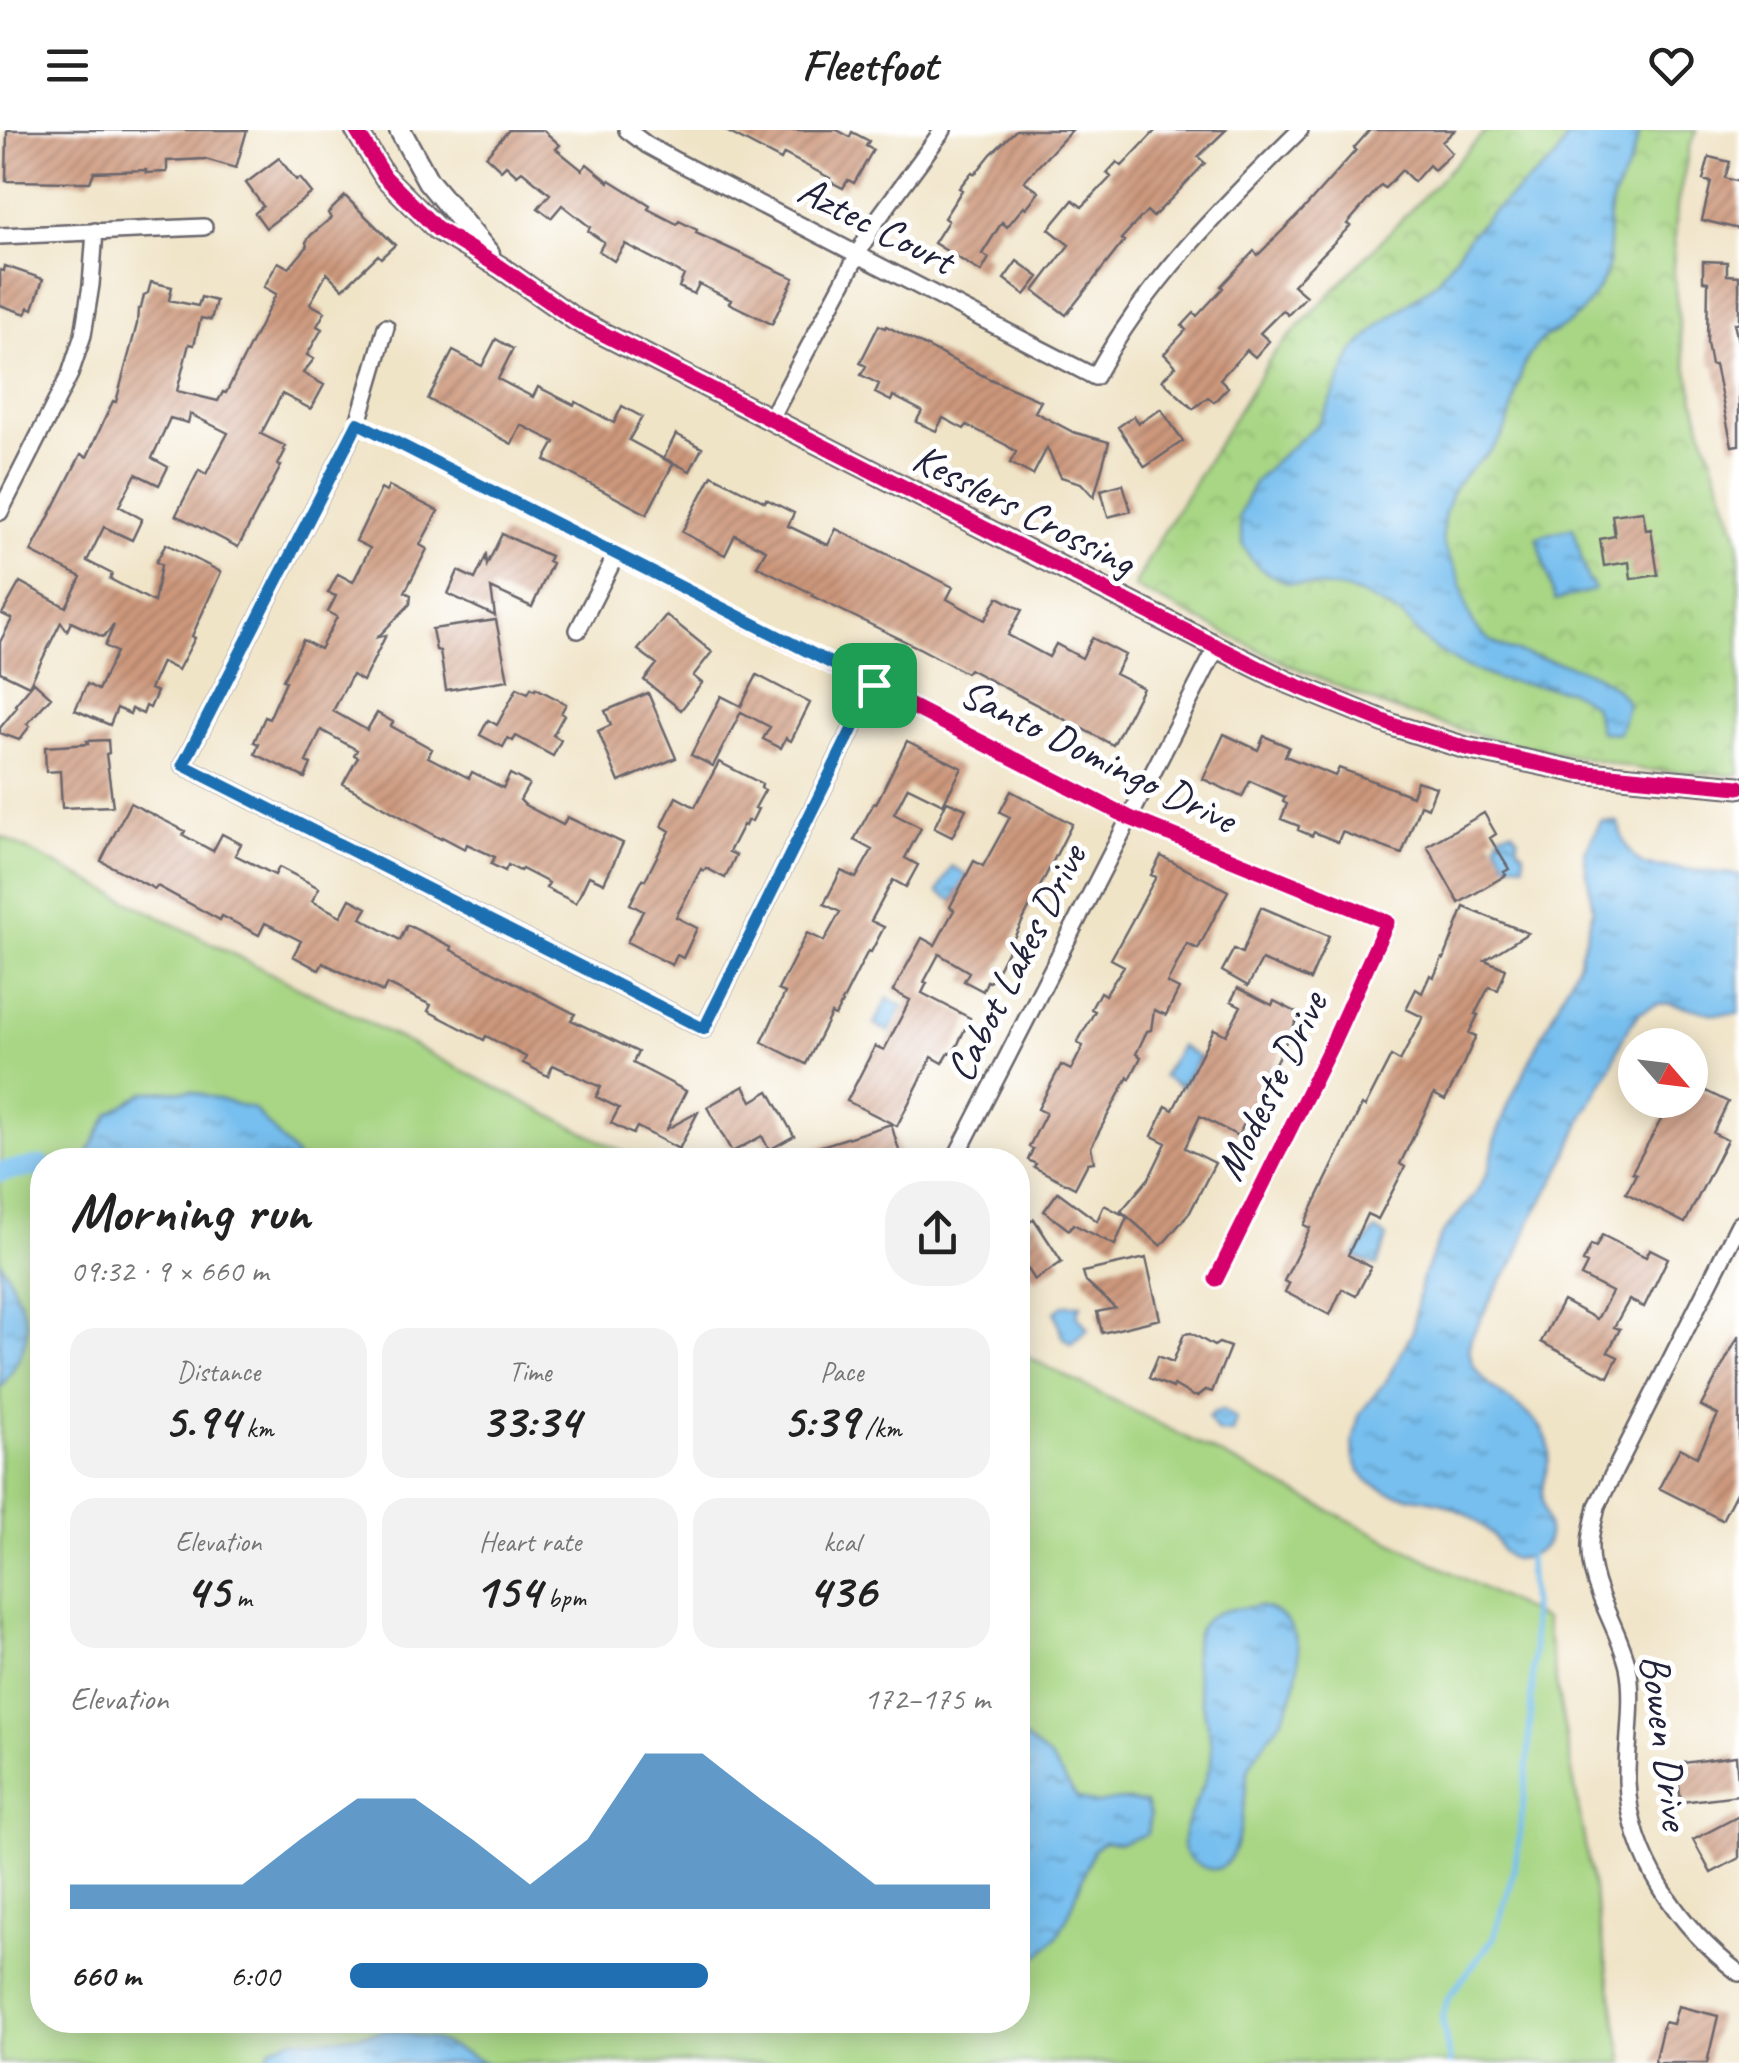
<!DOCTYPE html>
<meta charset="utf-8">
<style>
:root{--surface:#fff;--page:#f2f2f2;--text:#222;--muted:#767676;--accent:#1f6fb2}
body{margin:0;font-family:Caveat,sans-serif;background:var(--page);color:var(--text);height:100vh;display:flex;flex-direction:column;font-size:38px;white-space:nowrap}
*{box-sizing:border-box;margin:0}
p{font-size:32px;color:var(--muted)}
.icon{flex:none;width:55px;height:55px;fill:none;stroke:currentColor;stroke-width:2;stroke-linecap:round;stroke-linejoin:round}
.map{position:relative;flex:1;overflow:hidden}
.sheet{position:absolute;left:30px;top:1018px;width:1000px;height:885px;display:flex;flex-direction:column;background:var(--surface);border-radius:40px;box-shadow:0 5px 25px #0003}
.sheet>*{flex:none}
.needle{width:65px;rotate:118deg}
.tools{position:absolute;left:1618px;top:898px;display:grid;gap:20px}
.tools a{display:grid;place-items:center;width:90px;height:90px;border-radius:50%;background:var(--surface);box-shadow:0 5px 25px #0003;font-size:50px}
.pin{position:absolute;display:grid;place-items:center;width:85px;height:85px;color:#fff;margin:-42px;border-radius:20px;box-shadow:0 5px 15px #0006}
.round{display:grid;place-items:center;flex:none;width:105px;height:105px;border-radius:40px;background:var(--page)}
.headline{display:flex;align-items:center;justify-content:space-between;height:170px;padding:0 40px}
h1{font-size:55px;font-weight:600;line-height:75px}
.stats{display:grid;grid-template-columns:repeat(3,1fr);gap:15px;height:170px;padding:10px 40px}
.stats div{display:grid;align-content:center;border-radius:25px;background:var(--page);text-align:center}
.stats b{font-size:50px;font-weight:600}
.stats small{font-size:28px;font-weight:400}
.stats p{font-size:28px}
.chart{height:280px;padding:20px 40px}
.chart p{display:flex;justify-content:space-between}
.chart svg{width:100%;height:180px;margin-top:10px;fill:var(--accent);opacity:.7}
ul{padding:0 40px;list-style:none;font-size:32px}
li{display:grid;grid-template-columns:160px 120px 1fr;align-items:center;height:75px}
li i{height:25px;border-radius:12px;background:var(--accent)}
header{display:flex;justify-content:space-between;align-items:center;height:130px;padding:0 40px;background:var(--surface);font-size:45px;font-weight:600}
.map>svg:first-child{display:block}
.green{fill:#a8d684;stroke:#657c60;stroke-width:2.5}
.park{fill:url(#park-crowns);stroke:#657c60;stroke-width:2.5}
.water{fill:url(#water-ripples);stroke:#4c7095;stroke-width:2.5}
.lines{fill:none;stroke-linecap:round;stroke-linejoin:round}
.stream{stroke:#77bfef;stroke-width:6}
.canal{stroke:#77bfef;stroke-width:20}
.building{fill:url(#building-hatch)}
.minor-casing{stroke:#6a666c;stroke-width:20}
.tertiary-casing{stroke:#6a666c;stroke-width:25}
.minor{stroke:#fff;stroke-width:15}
.tertiary{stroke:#fff;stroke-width:20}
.cycleway-casing{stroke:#fff;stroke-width:21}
.cycleway{stroke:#d6006c;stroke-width:15}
.route-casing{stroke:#fff;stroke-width:20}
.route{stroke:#1f6fb2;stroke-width:12}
.labels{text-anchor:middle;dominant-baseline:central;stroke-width:10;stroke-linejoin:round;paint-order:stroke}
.street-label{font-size:42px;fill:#22223b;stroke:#fff}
</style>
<header><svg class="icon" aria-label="menu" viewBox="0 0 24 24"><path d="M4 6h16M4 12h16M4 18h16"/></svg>Fleetfoot<svg class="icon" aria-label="heart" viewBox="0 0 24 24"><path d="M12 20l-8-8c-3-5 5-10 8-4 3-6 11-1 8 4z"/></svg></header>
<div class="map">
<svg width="1739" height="1933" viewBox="0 0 1739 1933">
<defs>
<pattern id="park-crowns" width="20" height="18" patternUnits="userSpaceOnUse" patternTransform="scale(2.5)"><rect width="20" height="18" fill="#a8d684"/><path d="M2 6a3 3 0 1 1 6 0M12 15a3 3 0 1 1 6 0" fill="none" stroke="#90b773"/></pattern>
<pattern id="water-ripples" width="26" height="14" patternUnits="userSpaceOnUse" patternTransform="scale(2.5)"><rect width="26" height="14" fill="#77bfef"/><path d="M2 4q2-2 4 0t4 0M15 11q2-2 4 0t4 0" fill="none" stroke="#619bc3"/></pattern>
<pattern id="building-hatch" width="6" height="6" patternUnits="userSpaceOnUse" patternTransform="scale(2.5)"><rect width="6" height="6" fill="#cd987c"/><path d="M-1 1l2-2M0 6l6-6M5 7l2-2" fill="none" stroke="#a67c67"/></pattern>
</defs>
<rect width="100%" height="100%" fill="#fff"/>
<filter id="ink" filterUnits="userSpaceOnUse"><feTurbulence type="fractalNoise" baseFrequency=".01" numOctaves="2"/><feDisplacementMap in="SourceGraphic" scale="20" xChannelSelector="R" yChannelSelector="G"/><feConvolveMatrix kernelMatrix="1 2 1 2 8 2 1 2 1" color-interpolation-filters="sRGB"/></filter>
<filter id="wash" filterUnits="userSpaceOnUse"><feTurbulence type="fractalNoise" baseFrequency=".0048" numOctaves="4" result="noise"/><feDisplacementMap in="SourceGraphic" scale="40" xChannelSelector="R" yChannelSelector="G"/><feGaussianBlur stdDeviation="2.25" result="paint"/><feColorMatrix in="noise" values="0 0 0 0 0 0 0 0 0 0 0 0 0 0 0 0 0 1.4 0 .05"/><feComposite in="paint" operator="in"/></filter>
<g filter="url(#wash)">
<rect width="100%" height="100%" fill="#f0e4c7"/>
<!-- green -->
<path class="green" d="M0,706l639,324h-597v860h976v-668l527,268 79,443h-1624z"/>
<!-- park -->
<path class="park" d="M1487,0h210l-7,15 -13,61 -4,61 8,74 21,88 37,110v236l-94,-5 -143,-28 -116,-35 -99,-43 -153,-77 24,-46 115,-187z"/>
<!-- water -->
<path class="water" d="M1571,0h70c-4,12 -8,24 -12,36 -7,16 -17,30 -20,49 -2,23 5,45 -7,67 -9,17 -23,35 -39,45 -12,7 -22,11 -30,23 -17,23 -16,53 -27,78 -11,25 -29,32 -45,51 -8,9 -12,22 -16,34 -2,9 -4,20 -2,30 3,12 12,22 16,34 6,16 6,36 17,50 30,42 114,21 152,76l-9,30 -19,-1 -7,-27 -25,-15 -69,-10 -37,-15 -34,-21 -27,-29 -41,-21 -17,-5 -54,-6 -14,-6 -14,-8 -10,-10 -8,-14 -4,-28 14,-33 23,-24 41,-35 12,-20 24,-53 26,-26 57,-44 35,-48 19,-20 65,-55z
M1573,397l15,55h3l3,8 -39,11 -18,-64z
M1601,691l17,1c3,15 12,36 26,43l95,10v139h-25l-44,-11 -13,1 -18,9 -15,22 -14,34 -26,46 -24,56 -29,49 -15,39 -22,34 -23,45c-12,46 54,62 72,93 16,28 -3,41 -1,67 0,12 8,28 6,38 -2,17 -23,23 -37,23l-9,-8 -9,-16 -24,-20 -29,-13 -49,-9 -21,-10 -12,-15 -4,-10 -1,-16 6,-27 28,-36 26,-48 8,-50 15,-35 6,-12 32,-38 15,-26 7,-33 13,-34 69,-140 15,-53 -9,-56z
M1512,700l6,8v9l6,6v11l-17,-1 -11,-20 4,-10z
M952,736l15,9 -14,26 -15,-9z
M888,868l15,8 -14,26 -15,-8z
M1180,916l19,11 -18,30 -18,-11z
M190,961l64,18 45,51h-215l25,-46 37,-22z
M1376,1100l11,7 -10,29 -23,-10z
M0,1131c9,14 27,52 27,68 -1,20 -15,44 -27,59z
M1064,1175h17l-4,10 11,14 -16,15 -10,-8 -7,-24z
M1223,1280l13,9 -4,14 -14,-1 -10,-15 7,-6z
M1258,1476c51,9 46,69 28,105 -10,21 -30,37 -38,60 -4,23 -5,110 -42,97 -11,-4 -18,-8 -23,-19 -2,-31 23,-57 28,-88 6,-40 -47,-130 9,-149 12,-4 26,-4 38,-6z
M1018,1606l8,3 24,19 27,40 19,6 24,-4 26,3 4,12 -3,19 -25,9 -18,-1 -11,8 -21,57 -13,27 -19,21 -22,11z
M389,1900l44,9 53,24h-217l-2,-8 4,-8 22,-8 46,-1z"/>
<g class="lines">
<!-- stream -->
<path class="stream" d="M1450,1933l-8,-45 6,-20 45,-59 17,-52 8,-39 10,-88 6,-109 -6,-100"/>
<!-- canal -->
<path class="canal" d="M0,1042l42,-6"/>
</g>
<g id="blocks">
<!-- building -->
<path class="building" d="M7,0h240l-11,38 -31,-9 -38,2v11l-21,1v-3l-52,2 -4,10h-11l-73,-1z
M509,0h34l17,15 -4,4 26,21 5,-6 22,18 1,-2 40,25 -2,4 29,15 2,-3 18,9 -1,3 98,45 -22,46 -43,-21 2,-3 -32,-16 -5,10 -15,-7 5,-12 -59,-31 -11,17 -15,-10 5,-9 -16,-11 2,-4 -28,-22 -11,13 -13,-10 12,-14 -28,-23 -5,4 -11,-10 -5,5 -15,-14z
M724,0h113l13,7 2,-5 17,9 -3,5 7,4 -19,33 -6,-3 -5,8 -14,-7 1,-3 -46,-24 -3,6z
M1016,0h56l-48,51 15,11 -13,16 -2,-2 -17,21 -5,-5 -20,32 7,4 -8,14 -47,-29 14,-22 -4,-3 18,-28 -3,-2 13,-16 3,2 16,-20z
M1156,0h70l-28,27 7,6 -32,34 -20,20 -6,-6 -26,28 3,2 -58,74 -32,-24 35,-46 -20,-16 24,-29 9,7 29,-30 -4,-4 10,-11 5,4z
M1370,0h85l-13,12 10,11 -18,17 -5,-5 -15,17 -12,-12 -17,18 -4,-3 -34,39 3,2 -57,59 13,11 -18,19 -5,-5 -23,23 9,8 -14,16 -8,-7 -27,29 8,8 -14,15 -6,-5 -15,12 -31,-29 14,-14 -12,-12 22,-24 -4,-4 12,-13 3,3 26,-28 -2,-2 33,-35 4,4 44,-44 54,-61 -2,-2z
M1709,27l21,5 -5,16 14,4v47l-37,-9 9,-38 -8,-2z
M279,28l17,22 4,-2 12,15 -46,35 -11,-15 8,-7 -17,-23z
M345,66l50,49 -14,13 -3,-3 -35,34 -16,-16 -17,31 15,8 -8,14 5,3 -15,26 7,4 -11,14 21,12 -13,24 -29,-15 -21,40 24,12 -2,4 2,1 -7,14 3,1 -43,81 -62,-32 23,-45 7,4 22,-41 -38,-19 -2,9 -18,-5 -18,40 16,9 -9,18 -23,-11 -17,32 23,13 -10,21 -28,-13 -17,34 25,13 -2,5 44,23 7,-37 -5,-3 10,-18 55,28 -29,64 3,2 -17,32 -16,-8 -12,27 7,3 -7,16 -4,-2 -3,8 -11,-5 -2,5 -13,-6 -7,17 -35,-15 12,-26 11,6 18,-38 -11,-6 9,-21 -11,12 -32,-15 -4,9 -6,-9 -32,64 -29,-14v-30l12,-23 -10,-5 18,-32 46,25 15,-30 -50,-25 50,-98 6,3 26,-56 3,1 21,-78 1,-15 3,-1 3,-13 4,-2 3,-11 21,5 -3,13 29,6 3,-9 15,4 -5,19 -10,-2 -7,27 -5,-1 -12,47 41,10 5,-9 3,1 50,-99 -12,-7 14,-25 11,6 18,-21 -1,-5 5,-7 20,-17 -3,-5z
M1017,131l22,16 -14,18 -21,-16z
M1703,131l24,1v13l12,1v47h-5l5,23v99l-7,1 -17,-81h-4l-4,-22 1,-61 -5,-1z
M5,136l38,13 -10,30 -4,-2 -3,7 -26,-9v-35l4,1z
M879,195l6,3 1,-2 104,53 51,22 -6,11 38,20 36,10 -15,55 -13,-14 -20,-6 -14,-29 -14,27 -23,-12 6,-11 -10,-7 -39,-20 -3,4 -21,-11 -7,13 -20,-9 6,-11 -29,-15 -2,5 -16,-8 4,-9 -18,-9 5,-9 -6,-3z
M496,209l17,10 -15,30 35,18 5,-10 36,18 2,-3 38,21 8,-17 20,11 -13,23 44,24 -26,50 -102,-54 10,-18 -34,-17 -9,19 -84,-45 25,-48 29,15z
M1161,279l22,32 -38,26 -27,-40 16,-11 5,7z
M676,304l26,14 -12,23 -26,-13z
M712,345l53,27 1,-3 28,14 -6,13 40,19 8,-16 117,58 -6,12 38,21 13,-23 24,13 -14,25 41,22 7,-13 26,14 10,-20 33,17 -10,19 28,14 -30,57 -144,-76 -3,4 -45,-24 -109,-53 1,-2 -56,-28 9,-16 -31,-15 -10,20 -43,-23z
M1123,354l8,27 -23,6 -7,-27z
M389,356l49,25 -18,34 7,4 -22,43 6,3 -1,9 -32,33 8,-2 -23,46 -11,-6 -19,36 34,19 10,-17 16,9 -2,4 41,23 -4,8 41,21 3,-6 31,16 7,-14 19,10 -9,16 5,5 38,20 4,-8 56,26 -19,40 -15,-7 -13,27 -30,-15 3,-5 -27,-14 -2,2 -12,-6 -3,6 -14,-7 4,-7 -28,-13 -2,5 -23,-12 -1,2 -98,-55 15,-27 -4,-2 3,-5 -36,-20 -15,32 5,2 -6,14 -50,-24 4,-10 -5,-2 11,-25 4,2 17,-38 -3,-1 20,-40 17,9 17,-32 -9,-5 8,-16 -8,-3 10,-19 15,8 17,-34 -14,-7 25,-52 5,3z
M1643,381l3,19 5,-1 7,46 -27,4 -2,-17 -25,4 -4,-27 15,-3 -3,-21z
M502,404l48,22 -2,5 4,2 -20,44 -41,-19 4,28 -47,-22 10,-23 17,8 11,-23 1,9z
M666,485l46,37 -19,24 9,7 -21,27 -37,-30 13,-16 -19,-14z
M496,490l12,60 -62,10 -6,-39 -4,-1 -4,-21z
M757,545l53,28 -19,38 -5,-3 -5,10 -18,-9 7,-12 -29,-15 -28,54 -22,-11 30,-59 20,10z
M34,552l17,15 -24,27 3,2 -11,14 -19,-7v-5l17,-21 -2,-2z
M517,558l11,5 3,-5 4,2 1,-2 30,16 -5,9 3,2 -11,20 8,5 -8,16 -35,-19 -2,-1 -3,5 -5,-3 -5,9 -23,-12 8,-15 9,5z
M648,563l28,65 -57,24 -21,-51 13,-6 -6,-14z
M1224,604l34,16 6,-14 25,11 -4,9 50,20 4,-8 73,28 5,-15 19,6 -8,21 -8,-3 -18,49 -60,-22 -4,10 -24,-10 -2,4 -14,-6 1,-4 -18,-7 6,-15 -4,-2 2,-5 -35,-16 -8,16 -39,-18z
M108,610l1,13 -3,1 7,52 -51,2 -2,-37 -14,1 -1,-25 43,-3 -1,-3z
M907,611l55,27 -19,36 -35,-17 -14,27 27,14 -16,30 13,7 -12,22 -13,-7 -22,41 13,6 -13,25 -3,-1 -33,65 -4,-2 -25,50 -44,-22 23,-49 -7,-3 29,-57 17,8 16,-29 -16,-8 17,-33 15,7 16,-28 -18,-10 20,-37 2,1z
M719,632l43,22 -1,4 4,2 -10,18 3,1 -6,12h-5l-2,5 -2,-1 -14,27 7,3 -11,23 -19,-10 -2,3 -3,-2 -25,48 21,11 -14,30 -6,-3 -5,10 -45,-23 16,-31 -13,-7 13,-25 2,1 25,-49 -8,-5 14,-29 19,10z
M1011,661l61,33 -79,155 -4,3 -2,-1 -4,10 -19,-10 5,-9 -30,-18 -15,28 3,1 -5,10 48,25 -13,28 -6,8 -2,-1 -6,10 -11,-6 -35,69 -50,-25 28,-55 9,4 26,-50 -17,-9 29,-53 13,7 19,-35 -4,-3 24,-46 9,5 27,-49 -10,-5z
M947,671l19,8 -14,28 -18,-9z
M130,673l55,28 -2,4 30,16 9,-17 19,10 -6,11 40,20 4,-8 40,21 -7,13 29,15 9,-17 17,9 -6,10 39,22 7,-15 45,22 -1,3 124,64 -4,6 67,32 -5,11 53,28 -19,38 31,-17 -19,37 -42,-22 -4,7 -22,-11 8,-15 -23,-11 5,-10 -48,-22 -5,11 -25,-13 3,-6 -40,-21 -2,4 -56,-29 3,-6 -44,-21 -4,8 -60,-29 -4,7 -26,-14 8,-15 -36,-18 -6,12 -37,-19 -2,4 -63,-34 -2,3 -54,-28z
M1484,683l12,21 -6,4 19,31 -5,3 2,3 -47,28 -32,-57z
M1161,726l67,35 -30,58 -11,-5 -20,39 12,6 -13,26 -12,-5 -3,20 -4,1 -11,23 5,3 -11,22 -2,-2 -37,70 3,15 -6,1 -13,25 -41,-21 2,-3 -8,-4 5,-11 -4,-2 17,-34 -8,-4 23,-44 10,5 12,-24 -6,-3 18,-32 -4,-2 9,-17 5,3 19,-29 -13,-7 45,-82 -5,-2z
M1261,777l68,29 -19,44 -48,-20 -14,26 -26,-15 12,-22 8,4z
M1464,777l64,26 -43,27 21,9 -8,21 -9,-3 -14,27 3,1 -9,18 7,3 -16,35 -15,29 -11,-6 -34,70 5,3 -27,52 -11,-5 -19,41 23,12 -15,29 -14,-7 -12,26 -45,-23 4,-8 -5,-3 26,-53 -6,-3 58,-120 3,2 26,-51 9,5 23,-44 -17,-8 10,-20 6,4 8,-18 4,2 8,-19 2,1z
M1238,858l34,17 2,-4 26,13 -62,122 -38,-20 -15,32 30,15 -25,49 -29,34 -40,-35 28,-33 17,-35 -14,-7 14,-30 7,4 41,-81 12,6 15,-29 -10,-5z
M1690,953l38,19 -15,31 14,7 -42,83 -59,-30 10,-19 -4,-2 40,-72h18z
M744,956l8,15 17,-10 25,45 -25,14 -7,-14 -30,16 -25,-45z
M891,994l11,36h-83l-4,-12z
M1058,1062l39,29 7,-16 23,12 -12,28 -42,-21 -4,6 -25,-19z
M1034,1089l28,43 -27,18 -9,-14 -8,6v-42z
M1602,1105l44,22 4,-8 18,9 -24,49 -15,-7 -15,27 6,2 -12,23 10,5 -10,20 -67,-35 22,-41 34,18 15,-27 -31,-16 6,-12 -4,-2 8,-17 5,2z
M1146,1128l14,61 -58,14 -5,-21 18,-4 -29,-26 -3,-10z
M1191,1203l23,13 5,-3 11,4 -18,45 -6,-2 -8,6h-5l-19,-11 -1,3 -24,-10 9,-22 15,6 11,-28z
M1739,1205v152l-17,33 -63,-32 21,-40 17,9 21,-42 -17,-9z
M1736,1626l3,39 -58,7 -5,-38z
M1739,1686v42l-28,15 -18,-33z
M1678,1876l40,10 -11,47h-53l10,-41 9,2z"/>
</g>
</g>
<g filter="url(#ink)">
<use href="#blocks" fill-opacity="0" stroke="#6a666c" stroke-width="2.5"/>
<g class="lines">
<defs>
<path id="minor" d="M627,0l20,15 29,16 419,216c51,-95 129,-172 205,-247
M0,106l204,-9
M386,197l-28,96 -175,342 521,264 170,-344
M770,290l104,-196 69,-94
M358,293l772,395 257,104 -55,122 -116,235
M0,382l70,-138 13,-39 8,-50 4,-54
M578,500l38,-75
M959,1021l258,-504
M1739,1094l-142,282c-2,12 -7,26 -7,38 -2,44 28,81 38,123 7,33 -2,80 -1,115 3,76 53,146 112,191"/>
<path id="tertiary" d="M356,0l29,47 52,52 63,38 76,53 641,327 68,34 110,45 71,22 112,24 161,15
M400,0l28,51 61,73"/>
</defs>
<!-- minor casing -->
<use href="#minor" class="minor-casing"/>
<!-- tertiary casing -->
<use href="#tertiary" class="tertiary-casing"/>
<!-- minor -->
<use href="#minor" class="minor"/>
<!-- tertiary -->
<use href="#tertiary" class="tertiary"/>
<defs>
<path id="cycleway" d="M356,0l29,47 52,52 63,38 76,53 641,327 68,34 110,45 71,22 112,24 161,15
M358,293l772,395 257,104 -55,122 -116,235"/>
</defs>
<!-- cycleway casing -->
<use href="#cycleway" class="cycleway-casing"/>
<!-- cycleway -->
<use href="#cycleway" class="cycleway"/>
</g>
</g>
<g class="lines" filter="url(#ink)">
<defs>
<path id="route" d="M358,293l516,262 -170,344 -521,-264z"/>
</defs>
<!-- route casing -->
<use href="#route" class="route-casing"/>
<!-- route -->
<use href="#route" class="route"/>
</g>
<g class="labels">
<!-- street labels -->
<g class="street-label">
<text transform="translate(876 95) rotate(27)">Aztec Court</text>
<text transform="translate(1024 380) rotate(27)">Kesslers Crossing</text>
<text transform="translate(1098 626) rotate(26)">Santo Domingo Drive</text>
<text transform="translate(1016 833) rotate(-63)">Cabot Lakes Drive</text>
<text transform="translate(1271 956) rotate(-64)">Modeste Drive</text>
<text transform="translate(1665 1612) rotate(83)">Bowen Drive</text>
</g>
</g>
</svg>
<div class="tools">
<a><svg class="needle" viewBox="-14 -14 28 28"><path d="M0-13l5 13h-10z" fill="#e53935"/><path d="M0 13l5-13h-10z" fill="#767676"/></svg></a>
</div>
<div class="pin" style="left:874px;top:555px;background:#1e9e55"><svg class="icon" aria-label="arrive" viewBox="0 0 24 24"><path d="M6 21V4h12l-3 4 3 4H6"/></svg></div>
<section class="sheet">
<div class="headline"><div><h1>Morning run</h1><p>09:32 · 9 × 660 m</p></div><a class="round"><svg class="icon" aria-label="share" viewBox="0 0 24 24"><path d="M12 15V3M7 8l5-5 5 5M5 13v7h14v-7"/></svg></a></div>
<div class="stats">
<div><p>Distance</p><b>5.94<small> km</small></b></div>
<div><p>Time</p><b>33:34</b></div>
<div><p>Pace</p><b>5:39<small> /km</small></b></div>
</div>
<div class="stats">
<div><p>Elevation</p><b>45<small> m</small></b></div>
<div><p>Heart rate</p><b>154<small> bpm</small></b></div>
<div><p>kcal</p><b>436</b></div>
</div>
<div class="chart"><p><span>Elevation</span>172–175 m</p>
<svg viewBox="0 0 160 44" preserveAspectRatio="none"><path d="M0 44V38L10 38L20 38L30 38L40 27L50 17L60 17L70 27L80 38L90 27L100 6L110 6L120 17L130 27L140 38L150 38L160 38V44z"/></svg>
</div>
<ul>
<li><b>660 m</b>6:00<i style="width:56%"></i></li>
</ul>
</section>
</div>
